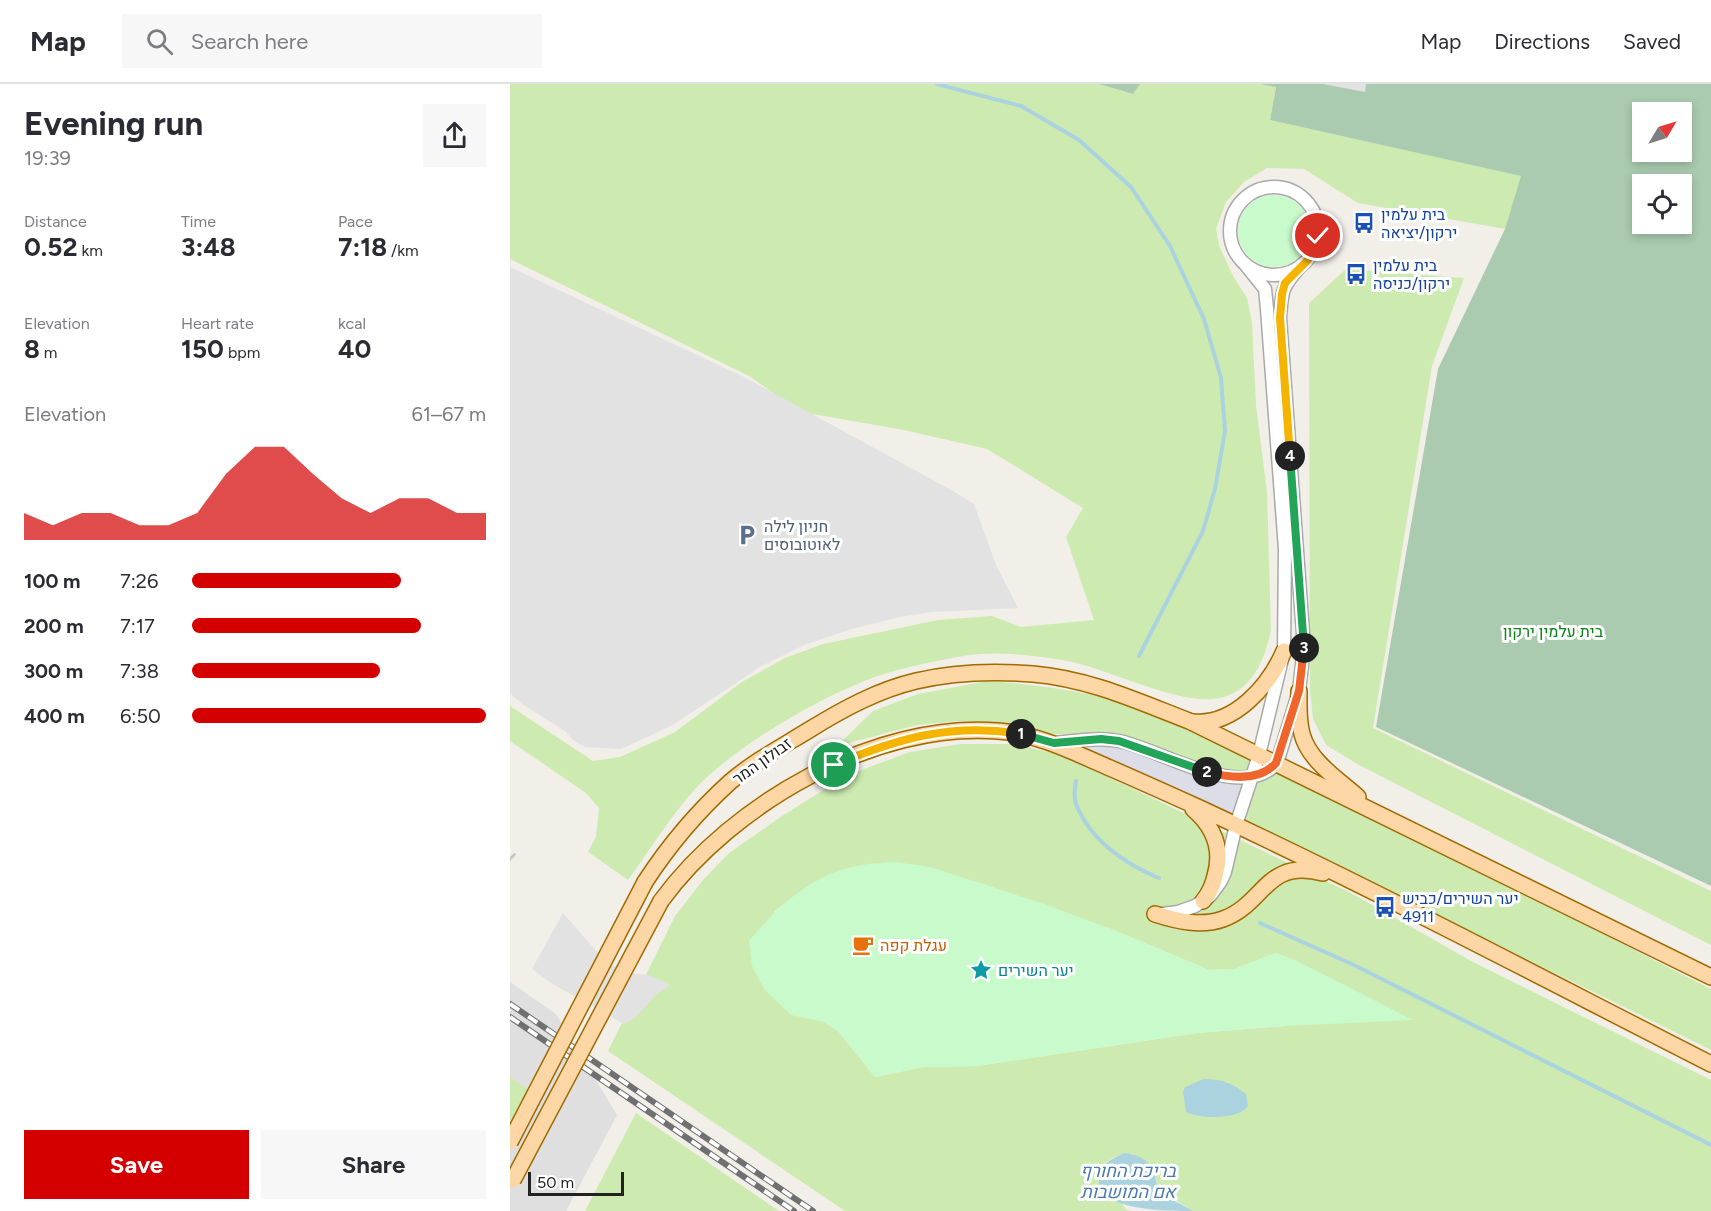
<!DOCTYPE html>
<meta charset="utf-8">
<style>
:root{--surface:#fff;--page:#f7f7f7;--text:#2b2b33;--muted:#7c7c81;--line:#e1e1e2;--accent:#d40000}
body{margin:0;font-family:Figtree,Heebo,sans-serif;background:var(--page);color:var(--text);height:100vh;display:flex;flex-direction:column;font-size:22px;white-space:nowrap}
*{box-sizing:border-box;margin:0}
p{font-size:20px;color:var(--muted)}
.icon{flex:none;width:33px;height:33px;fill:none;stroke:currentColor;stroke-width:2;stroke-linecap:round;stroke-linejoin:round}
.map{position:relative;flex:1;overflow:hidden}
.drawer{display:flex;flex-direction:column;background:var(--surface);width:510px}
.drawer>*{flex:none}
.needle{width:39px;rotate:52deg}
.fabs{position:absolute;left:1122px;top:18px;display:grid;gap:12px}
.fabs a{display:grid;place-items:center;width:60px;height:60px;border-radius:0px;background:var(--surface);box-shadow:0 3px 9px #0003;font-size:30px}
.scale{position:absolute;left:18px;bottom:15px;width:96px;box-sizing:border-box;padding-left:6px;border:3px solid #222;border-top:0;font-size:16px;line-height:21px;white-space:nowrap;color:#222;-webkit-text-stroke:4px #fff;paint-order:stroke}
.pin{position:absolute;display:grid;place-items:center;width:51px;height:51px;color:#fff;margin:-26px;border:3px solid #fff;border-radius:50%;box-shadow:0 2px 6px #0007}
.km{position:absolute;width:30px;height:30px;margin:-15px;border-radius:50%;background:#222;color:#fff;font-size:16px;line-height:30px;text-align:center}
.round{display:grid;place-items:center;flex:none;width:63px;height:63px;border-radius:0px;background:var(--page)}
.head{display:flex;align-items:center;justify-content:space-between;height:102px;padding:0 24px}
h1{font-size:33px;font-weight:700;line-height:45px}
.metrics{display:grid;grid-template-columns:repeat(3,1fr);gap:9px;height:102px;padding:6px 24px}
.metrics div{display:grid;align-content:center}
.metrics b{font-size:26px;font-weight:700}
.metrics small{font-size:16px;font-weight:400}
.metrics p{font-size:16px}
.chart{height:168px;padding:12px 24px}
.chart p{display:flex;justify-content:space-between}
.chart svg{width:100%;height:108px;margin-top:6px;fill:var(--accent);opacity:.7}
.button{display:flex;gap:12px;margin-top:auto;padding:12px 24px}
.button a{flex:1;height:69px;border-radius:0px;background:var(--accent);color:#fff;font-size:24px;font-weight:700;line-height:69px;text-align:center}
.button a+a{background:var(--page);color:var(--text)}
ul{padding:0 24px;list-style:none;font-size:20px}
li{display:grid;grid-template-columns:96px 72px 1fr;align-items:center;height:45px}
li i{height:15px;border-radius:8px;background:var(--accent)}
header{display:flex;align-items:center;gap:36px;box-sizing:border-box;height:84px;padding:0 30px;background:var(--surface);border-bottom:2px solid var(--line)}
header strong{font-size:28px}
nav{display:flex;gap:33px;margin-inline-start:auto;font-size:21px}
.search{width:420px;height:54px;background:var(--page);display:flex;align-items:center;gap:15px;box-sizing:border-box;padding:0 21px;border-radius:0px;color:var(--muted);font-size:22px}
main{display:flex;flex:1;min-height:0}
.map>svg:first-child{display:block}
.residential{fill:#e0dfdf}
.grass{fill:#cdebb0;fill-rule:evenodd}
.cemetery{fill:#aacbaf;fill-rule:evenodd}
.park{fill:#c8facc}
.parking{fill:#e2e2e2}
.plaza{fill:#dddde8}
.water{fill:#aad3df}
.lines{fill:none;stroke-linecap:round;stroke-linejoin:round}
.stream{stroke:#aad3df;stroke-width:4}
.minor-tunnel{stroke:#c8c6c1;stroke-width:12;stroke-dasharray:12 6;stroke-linecap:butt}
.minor-casing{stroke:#a9a9a9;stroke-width:15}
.major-casing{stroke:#a06b00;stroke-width:18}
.minor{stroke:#fff;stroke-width:12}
.major{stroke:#fcd6a4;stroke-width:15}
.rail-casing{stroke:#707070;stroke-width:6}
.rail{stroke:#fff;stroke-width:4;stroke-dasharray:11;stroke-linecap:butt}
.major-bridge-casing{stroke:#a06b00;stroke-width:18;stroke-linecap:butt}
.major-bridge{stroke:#fcd6a4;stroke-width:15}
.split-1-casing{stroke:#fff;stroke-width:12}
.split-2-casing{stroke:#fff;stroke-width:12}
.split-3-casing{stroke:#fff;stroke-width:12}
.split-4-casing{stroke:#fff;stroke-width:12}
.split-5-casing{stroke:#fff;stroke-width:12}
.split-1{stroke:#f5b400;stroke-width:8}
.split-2{stroke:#22a559;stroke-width:8}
.split-3{stroke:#f0652b;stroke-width:8}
.split-4{stroke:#22a559;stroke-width:8}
.split-5{stroke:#f5b400;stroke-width:8}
.labels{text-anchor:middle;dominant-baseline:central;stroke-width:6;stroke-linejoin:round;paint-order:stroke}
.transit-label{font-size:16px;fill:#164399;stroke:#fff;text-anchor:start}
.service-label{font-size:16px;fill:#4e5e75;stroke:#fff;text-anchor:start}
.park-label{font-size:16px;fill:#0c8416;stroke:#fff}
.street-label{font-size:16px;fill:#222;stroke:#fff}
.food-label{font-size:16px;fill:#c56008;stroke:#fff;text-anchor:start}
.culture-label{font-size:16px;fill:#0d838f;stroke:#fff;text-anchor:start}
.water-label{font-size:18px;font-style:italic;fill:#4a7aab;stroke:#fff}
</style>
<header>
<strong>Map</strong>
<div class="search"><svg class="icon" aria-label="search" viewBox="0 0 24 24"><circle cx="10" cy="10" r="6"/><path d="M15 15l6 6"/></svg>Search here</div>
<nav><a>Map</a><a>Directions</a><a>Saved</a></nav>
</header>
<main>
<section class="drawer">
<div class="head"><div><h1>Evening run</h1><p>19:39</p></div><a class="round"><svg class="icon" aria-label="share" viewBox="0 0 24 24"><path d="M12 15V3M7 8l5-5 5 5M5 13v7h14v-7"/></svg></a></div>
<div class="metrics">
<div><p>Distance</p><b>0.52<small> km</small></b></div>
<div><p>Time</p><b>3:48</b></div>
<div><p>Pace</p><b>7:18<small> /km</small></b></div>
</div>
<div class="metrics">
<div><p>Elevation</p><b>8<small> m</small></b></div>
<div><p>Heart rate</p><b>150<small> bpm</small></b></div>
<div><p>kcal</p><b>40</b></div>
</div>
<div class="chart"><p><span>Elevation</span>61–67 m</p>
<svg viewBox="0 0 160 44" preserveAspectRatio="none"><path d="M0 44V33L10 38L20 33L30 33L40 38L50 38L60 33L70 17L80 6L90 6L100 17L110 27L120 33L130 27L140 27L150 33L160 33V44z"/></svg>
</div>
<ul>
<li><b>100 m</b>7:26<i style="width:71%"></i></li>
<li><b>200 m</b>7:17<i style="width:78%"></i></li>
<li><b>300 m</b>7:38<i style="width:64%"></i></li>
<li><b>400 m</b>6:50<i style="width:100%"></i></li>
</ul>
<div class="button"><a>Save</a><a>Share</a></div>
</section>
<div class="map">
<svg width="1201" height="1127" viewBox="0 0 1201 1127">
<rect width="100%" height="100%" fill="#f2efe9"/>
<!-- residential -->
<path class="residential" d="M0,898l46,32 61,101 -51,96h-56z"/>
<!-- grass -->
<path class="grass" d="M0,0h589l34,10 7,-10h120l16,2 -6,34 252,56 -17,53 -147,-26 -54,-34 -37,-1 -23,14 -18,20 -10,27 2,10 2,9 13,28 14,22 5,24 4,83 11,87 4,138c-6,30 -19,61 -51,68 -40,9 -112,-30 -153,-37 -35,-6 -73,-11 -109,-4 -24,4 -60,12 -83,20 -55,20 -140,69 -180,112 -25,28 -45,61 -67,91l-40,-28 8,-15 3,-29 -13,-15 -76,-52v-35l83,55 27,-4 55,-25 67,-50 43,-24 38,-14 115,-24 54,-4 29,11 73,-7 -28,-83 17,-29 -96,-59 -83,-19 -103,-18 -52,-36 -239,-117z
M836,185l118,9 -32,88 -59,362 338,163v54l-352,-180 -33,-20 -13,-26 -3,-29 -1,-387z
M478,597c55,4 115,12 167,32 33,13 64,29 96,43l-1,15c-43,2 -82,-19 -122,-34l-12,-2 -66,-1 -53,-11 -38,-2 -42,4 -80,21 36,-35 45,-17z
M451,660h53l39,9 26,10 274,131 120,68 238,118v131h-518l-29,-18 -6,-6 -2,-8 -23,-25c-13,-1 -23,4 -31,13l24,43 7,1h-288l-237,-160 67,-135 28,-36 26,-27 53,-37 40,-25 42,-22 46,-17zM352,781l118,18 134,47 95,40 25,-1 42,-16 21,8 -12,65 -88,7 -220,33 -54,1 -48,10 -37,-46 -14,-9 -50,-110c27,-23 54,-38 88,-47z
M769,685l432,220v61l-466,-230 12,-38 14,-5z
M0,993l19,13 -19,31z
M126,1029l143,98h-194z"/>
<!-- cemetery -->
<path class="cemetery" d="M589,0h41l-7,10z
M750,0h451v802l-335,-159 62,-358 67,-140 16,-53 -251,-56 6,-33zM1132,28h40v40h-40zM1132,100h40v40h-40z"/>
<!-- park -->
<path class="park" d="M728 147a36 36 0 1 1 72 0a36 36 0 1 1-72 0Z
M385,778l35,5 114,37 70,26 95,40 25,-1 42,-16 21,8 116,59 -128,6 -88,7 -220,33 -54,1 -48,10 -37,-46 -14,-9 -33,-7 -27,-26 -12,-23 -3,-25c31,-37 64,-68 113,-76 11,-2 22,-2 33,-3z"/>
<!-- parking -->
<path class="parking" d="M813,0h43l-1,8z
M0,183l236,111 207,113 21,13 22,61 22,43 -86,4 -32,5 -48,12 -48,16 -44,22 -87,58 -52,24 -36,-2 -12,-7 -8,-9 -43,-27 -12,-11z
M53,829l44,50 23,10 19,2 21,10 -15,11 -21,23 -10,5 -73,-41 -19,-14z"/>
<!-- plaza -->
<path class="plaza" d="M565,663h41l13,3 79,30 24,3 15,-2 -13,38z"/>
<!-- water -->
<path class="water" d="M694,995c18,0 28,4 42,15l2,12c-9,14 -49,13 -62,6l-3,-20 2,-5z
M614,1069c13,1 26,7 30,20 2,6 2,12 7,17 8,9 22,15 32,21 -26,0 -98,0 -94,-33 2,-15 13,-19 25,-25z"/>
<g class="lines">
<!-- stream -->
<path class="stream" d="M427,0l84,22 58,34 52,47 39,59 34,73 17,59 4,53 -10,58 -12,42 -64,125
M566,697c-1,7 -3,16 0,23 14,36 49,60 83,74
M750,839l94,42 357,180"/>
<!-- minor-tunnel -->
<path class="minor-tunnel" d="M0,773l2,2"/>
<defs>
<path id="minor" d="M720 147a44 44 0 1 1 88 0a44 44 0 1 1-88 0Z
M544,659c21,-2 44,-6 65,-2 41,8 123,62 158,22l22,-72 5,-44 -24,-329c2,-26 1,-30 19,-50
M652,830l16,-2 17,-6 15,-10 11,-15 4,-9 11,-47 23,-70 25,-104 1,-102 -18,-240 -2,-20 -20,-25"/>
<path id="major" d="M789,607c0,14 -1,29 3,43 7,27 36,45 56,63
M683,638c41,4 76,-36 91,-71
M683,725c21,18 30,40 22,67 -2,9 -6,18 -12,25
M135,798c24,-37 52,-70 85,-100 23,-20 53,-36 79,-52 34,-21 69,-40 107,-49 38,-9 79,-10 117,-7 57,5 104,27 156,47l522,256
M151,817c71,-97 214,-180 337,-170 40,3 75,21 112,37 30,13 61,27 92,41 172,80 340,169 509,255
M645,830c22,7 46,13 68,5 42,-15 42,-61 100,-46"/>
</defs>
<!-- minor casing -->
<use href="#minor" class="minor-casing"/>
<!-- major casing -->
<use href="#major" class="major-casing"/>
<!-- minor -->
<use href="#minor" class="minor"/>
<!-- major -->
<use href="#major" class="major"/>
<defs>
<path id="rail" d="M0,920l303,207
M0,933l284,194"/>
</defs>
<!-- rail casing -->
<use href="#rail" class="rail-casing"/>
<!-- rail -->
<use href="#rail" class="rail"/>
<defs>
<path id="major-bridge" d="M0,1058l135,-260
M3,1096l148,-279"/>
</defs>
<!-- major-bridge casing -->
<use href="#major-bridge" class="major-bridge-casing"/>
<!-- major-bridge -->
<use href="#major-bridge" class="major-bridge"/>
</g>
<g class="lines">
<defs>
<path id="split-1" d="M324,681c62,-26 118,-43 187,-31"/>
<path id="split-2" d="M511,650l33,9 47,-4 18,2 88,31"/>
<path id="split-3" d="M697,688c23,6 52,10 69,-9l23,-72 5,-43"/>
<path id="split-4" d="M780,372l14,192"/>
<path id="split-5" d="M780,372l-10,-138 2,-24 3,-11 22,-22 8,-12 3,-13"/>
</defs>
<!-- split-1 casing -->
<use href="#split-1" class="split-1-casing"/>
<!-- split-2 casing -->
<use href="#split-2" class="split-2-casing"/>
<!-- split-3 casing -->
<use href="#split-3" class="split-3-casing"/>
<!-- split-4 casing -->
<use href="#split-4" class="split-4-casing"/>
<!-- split-5 casing -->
<use href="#split-5" class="split-5-casing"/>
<!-- split-1 -->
<use href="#split-1" class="split-1"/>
<!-- split-2 -->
<use href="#split-2" class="split-2"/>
<!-- split-3 -->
<use href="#split-3" class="split-3"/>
<!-- split-4 -->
<use href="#split-4" class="split-4"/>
<!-- split-5 -->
<use href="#split-5" class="split-5"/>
</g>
<!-- icons -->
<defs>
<symbol id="bus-bare" viewBox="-9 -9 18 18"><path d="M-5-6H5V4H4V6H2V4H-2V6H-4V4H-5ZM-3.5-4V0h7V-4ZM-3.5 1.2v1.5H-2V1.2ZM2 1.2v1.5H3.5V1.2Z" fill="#1a4fb4" stroke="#fff" stroke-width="2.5" paint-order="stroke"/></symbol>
<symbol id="parking-bare" viewBox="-9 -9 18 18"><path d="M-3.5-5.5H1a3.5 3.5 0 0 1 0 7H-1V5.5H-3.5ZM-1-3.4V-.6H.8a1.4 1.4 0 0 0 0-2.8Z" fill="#5c6f8a" stroke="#fff" stroke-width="2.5" paint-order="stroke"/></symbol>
<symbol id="cafe-bare" viewBox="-9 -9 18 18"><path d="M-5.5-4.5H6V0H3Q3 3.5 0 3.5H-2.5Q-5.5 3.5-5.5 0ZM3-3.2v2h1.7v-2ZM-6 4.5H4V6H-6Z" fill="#e8710a" stroke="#fff" stroke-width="2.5" paint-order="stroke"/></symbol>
<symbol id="sight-bare" viewBox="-9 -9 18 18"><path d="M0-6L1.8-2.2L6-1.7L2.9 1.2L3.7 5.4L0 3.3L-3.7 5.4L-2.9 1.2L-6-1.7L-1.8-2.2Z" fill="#0f9aa8" stroke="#fff" stroke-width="2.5" paint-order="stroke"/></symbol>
</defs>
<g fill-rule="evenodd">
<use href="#bus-bare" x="839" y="124" width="30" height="30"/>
<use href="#bus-bare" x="831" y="175" width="30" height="30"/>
<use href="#parking-bare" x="222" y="436" width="30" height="30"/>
<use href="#bus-bare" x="860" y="808" width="30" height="30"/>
<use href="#cafe-bare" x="338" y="846" width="30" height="30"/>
<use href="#sight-bare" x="456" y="871" width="30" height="30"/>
</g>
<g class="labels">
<!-- transit labels -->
<g class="transit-label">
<text x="871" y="130">בית עלמין<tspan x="871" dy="18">ירקון/יציאה</tspan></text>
<text x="863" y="181">בית עלמין<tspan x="863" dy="18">ירקון/כניסה</tspan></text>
<text x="892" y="814">יער השירים/כביש<tspan x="892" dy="18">4911</tspan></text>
</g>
<!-- service labels -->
<g class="service-label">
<text x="254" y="442">חניון לילה<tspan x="254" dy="18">לאוטובוסים</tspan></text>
</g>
<!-- park labels -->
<g class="park-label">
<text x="1043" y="547">בית עלמין ירקון</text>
</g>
<!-- street labels -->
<g class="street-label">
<text transform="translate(252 677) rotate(-35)">זבולון המר</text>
</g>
<!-- food labels -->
<g class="food-label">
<text x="370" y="861">עגלת קפה</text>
</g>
<!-- culture labels -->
<g class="culture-label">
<text x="488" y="886">יער השירים</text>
</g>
<!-- water labels -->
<g class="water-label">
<text x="618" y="1087">בריכת החורף<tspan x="618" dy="21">אם המושבות</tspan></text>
</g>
</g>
</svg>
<div class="fabs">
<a><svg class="needle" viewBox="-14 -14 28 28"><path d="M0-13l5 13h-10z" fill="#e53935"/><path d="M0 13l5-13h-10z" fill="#7c7c81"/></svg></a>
<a><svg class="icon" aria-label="locate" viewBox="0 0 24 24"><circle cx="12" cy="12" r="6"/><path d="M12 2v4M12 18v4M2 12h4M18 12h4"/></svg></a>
</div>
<div class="scale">50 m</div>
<div class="pin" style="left:324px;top:681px;background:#1e9e55"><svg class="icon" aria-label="arrive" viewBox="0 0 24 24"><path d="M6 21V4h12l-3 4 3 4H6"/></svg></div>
<div class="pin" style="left:808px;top:152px;background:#d93025"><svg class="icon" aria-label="check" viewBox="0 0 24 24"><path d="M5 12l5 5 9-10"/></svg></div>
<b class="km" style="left:511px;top:650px">1</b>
<b class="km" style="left:697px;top:688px">2</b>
<b class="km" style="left:794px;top:564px">3</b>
<b class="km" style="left:780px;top:372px">4</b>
</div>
</main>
